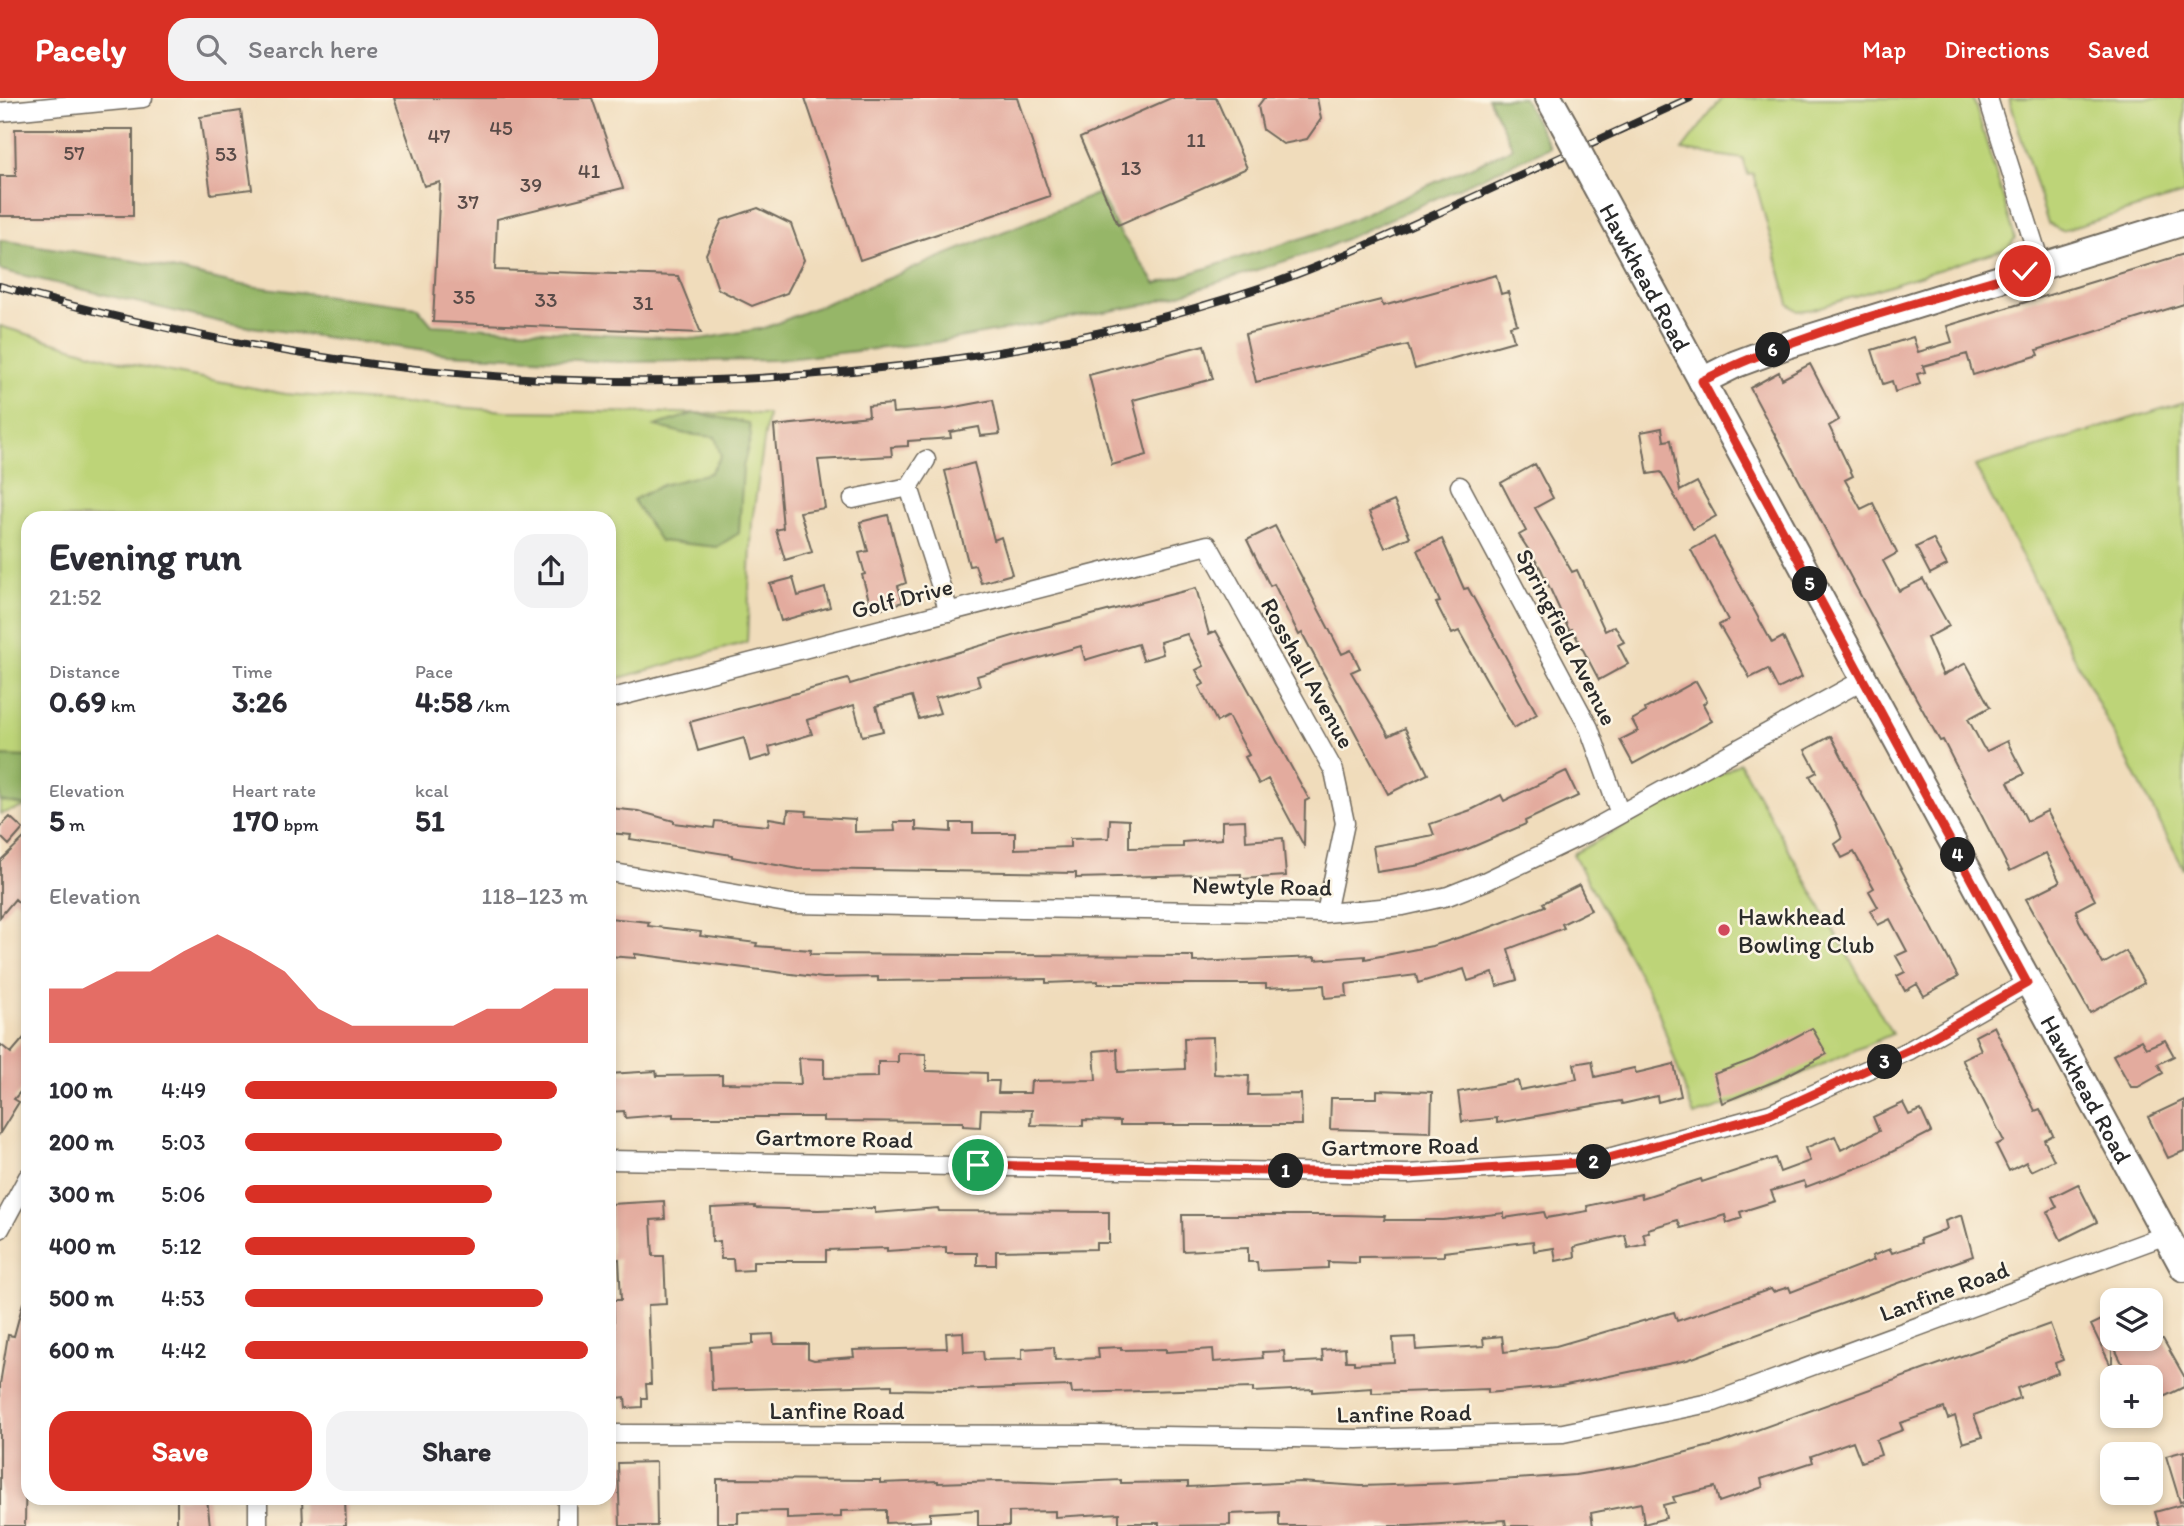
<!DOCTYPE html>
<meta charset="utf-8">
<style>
:root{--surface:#fff;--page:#f2f2f3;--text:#2b2b33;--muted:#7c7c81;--accent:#d93025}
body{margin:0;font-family:Itim,sans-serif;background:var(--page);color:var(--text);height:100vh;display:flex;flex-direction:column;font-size:26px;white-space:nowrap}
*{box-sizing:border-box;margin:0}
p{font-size:23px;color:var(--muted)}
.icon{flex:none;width:38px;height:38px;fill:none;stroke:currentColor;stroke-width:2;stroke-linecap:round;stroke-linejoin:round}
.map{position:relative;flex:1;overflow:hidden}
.panel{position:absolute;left:21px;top:413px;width:595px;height:994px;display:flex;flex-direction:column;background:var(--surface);border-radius:21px;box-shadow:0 4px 10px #0003}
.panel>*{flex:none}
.fabs{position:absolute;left:2100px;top:1190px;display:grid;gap:14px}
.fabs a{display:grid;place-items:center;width:63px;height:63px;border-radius:14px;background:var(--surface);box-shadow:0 4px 10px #0003;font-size:35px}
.pin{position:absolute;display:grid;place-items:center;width:60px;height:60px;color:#fff;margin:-30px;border:4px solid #fff;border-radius:50%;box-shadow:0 2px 7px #0007}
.km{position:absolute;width:35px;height:35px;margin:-18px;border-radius:50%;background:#222;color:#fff;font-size:19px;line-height:35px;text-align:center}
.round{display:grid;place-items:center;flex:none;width:74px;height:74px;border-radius:21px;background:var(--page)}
.head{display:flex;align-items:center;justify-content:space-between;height:119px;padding:0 28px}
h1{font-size:38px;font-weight:800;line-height:52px}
.metrics{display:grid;grid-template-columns:repeat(3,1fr);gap:10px;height:119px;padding:7px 28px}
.metrics div{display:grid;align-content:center}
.metrics b{font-size:30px;font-weight:800}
.metrics small{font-size:19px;font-weight:400}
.metrics p{font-size:19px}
.chart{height:196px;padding:14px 28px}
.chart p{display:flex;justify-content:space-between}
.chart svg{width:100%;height:126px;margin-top:7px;fill:var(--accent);opacity:.7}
.action{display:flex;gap:14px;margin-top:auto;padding:14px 28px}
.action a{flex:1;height:80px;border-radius:21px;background:var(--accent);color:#fff;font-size:28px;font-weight:800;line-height:80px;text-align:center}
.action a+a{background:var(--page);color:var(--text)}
ul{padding:0 28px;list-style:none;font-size:23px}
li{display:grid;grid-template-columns:112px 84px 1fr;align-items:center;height:52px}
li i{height:18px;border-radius:9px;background:var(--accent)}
header{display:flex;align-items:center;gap:42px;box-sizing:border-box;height:98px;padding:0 35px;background:var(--accent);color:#fff}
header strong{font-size:33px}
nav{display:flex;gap:38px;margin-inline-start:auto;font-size:24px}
.search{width:490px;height:63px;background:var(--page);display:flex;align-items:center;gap:18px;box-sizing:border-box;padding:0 24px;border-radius:21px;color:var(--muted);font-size:26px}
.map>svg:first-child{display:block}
.green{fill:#bdd478;stroke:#748052;stroke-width:2}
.forest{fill:#96b668;stroke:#60704a;stroke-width:2}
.building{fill:#e3ab9e}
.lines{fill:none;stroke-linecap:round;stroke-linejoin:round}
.street-casing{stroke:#70695d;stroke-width:21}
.secondary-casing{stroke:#70695d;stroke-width:30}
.street{stroke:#fff;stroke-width:18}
.secondary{stroke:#fff;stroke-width:26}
.rail-casing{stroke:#2b2b2b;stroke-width:8}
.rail{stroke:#fcf5e5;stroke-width:5;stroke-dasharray:16;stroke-linecap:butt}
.secondary-bridge-casing{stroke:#70695d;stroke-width:30;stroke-linecap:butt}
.secondary-bridge{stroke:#fff;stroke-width:26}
.route-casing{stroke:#fff;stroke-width:14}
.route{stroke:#d93025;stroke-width:9}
.poi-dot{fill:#d1495b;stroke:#fcf5e5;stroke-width:2.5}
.labels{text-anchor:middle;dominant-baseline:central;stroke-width:5;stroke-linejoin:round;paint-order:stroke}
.number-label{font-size:21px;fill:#594b48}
.street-label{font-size:24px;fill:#2b2b2b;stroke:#fcf5e5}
.poi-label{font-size:24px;fill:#2b2b2b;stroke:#fcf5e5;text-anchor:start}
</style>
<header>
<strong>Pacely</strong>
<div class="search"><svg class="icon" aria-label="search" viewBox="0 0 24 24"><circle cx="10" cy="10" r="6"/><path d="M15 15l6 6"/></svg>Search here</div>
<nav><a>Map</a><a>Directions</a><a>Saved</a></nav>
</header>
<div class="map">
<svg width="2184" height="1428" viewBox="0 0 2184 1428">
<rect width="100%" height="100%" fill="#fcf5e5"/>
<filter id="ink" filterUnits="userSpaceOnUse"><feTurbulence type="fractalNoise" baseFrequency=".0143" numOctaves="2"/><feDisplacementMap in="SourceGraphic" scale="14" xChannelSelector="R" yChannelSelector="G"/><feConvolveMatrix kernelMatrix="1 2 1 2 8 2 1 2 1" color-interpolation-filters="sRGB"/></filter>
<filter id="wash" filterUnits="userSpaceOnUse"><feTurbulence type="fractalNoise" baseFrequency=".00686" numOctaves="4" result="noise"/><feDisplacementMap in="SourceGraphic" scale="28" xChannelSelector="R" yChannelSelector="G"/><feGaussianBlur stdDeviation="1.57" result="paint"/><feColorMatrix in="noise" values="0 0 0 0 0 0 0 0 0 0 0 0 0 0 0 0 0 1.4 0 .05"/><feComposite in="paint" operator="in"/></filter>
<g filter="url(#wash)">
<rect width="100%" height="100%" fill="#f0dcbb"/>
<!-- green -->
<path class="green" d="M1722,0h251l42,140 -7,10 -194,61 -16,2 -9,-7 -36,-130 -5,1 -5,-16 -61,-9z
M2009,0h175v96l-122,37 -14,-7z
M0,228l129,38 156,30 222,17 261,3 -16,108 -5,120 -138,39v-163h-581v288l-28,8z
M2184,304v467l-209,-403z
M1740,665l152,271 -153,67 -45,15 -38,-111 -83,-151z"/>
<!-- forest -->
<path class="forest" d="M1488,0h35l27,49 -227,102 -174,55 -212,38 -160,18 -157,2 -173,-8 -218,-30 -229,-54v-30l141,22 101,23 175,22 15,18 269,14 64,-11 334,-135 19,37 38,54 169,-53 188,-83z
M695,315l54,10 2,13 -8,31 -4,66 -22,14 -57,-6 -27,-41 29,-15 48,-12 11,-17 -6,-19 -29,-3 -31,-8z
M0,658l28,1v49l-28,-5z"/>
<g id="blocks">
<!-- building -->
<path class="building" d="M394,0h198l31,90 -126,31 -2,51 183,6 23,57 -268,-11 7,-140 -16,4z
M805,0h212l33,98 -190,64z
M1171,0h45l31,70 -129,57 -38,-87z
M1264,0h53l4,21 -14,20 -24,5 -20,-14 -5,-24z
M241,13l11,78 -41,5 -11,-77z
M15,31h118v87h-133v-40h16z
M758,110l33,16 13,36 -17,33 -35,13 -34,-17 -12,-35 16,-34z
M2184,156v50l-147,46 2,5 -66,20 -6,-21 -44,12 2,6 -8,2 3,10 -25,8 -3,-11 -9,3 -11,-34 41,-13 5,15 34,-10 -5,-16z
M1496,177l5,19 7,-2 9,32 -7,2 4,15 -99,28 -7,-24 -152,37 -11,-48 136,-34 2,6z
M1204,247l9,34 -80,21 14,55 -35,10 -23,-90z
M1810,266l29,56 -10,6 24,50 -8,4 16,29 12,-6 24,50 -14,8 16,30 24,-12 26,47 -22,12 16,37 23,-12 24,44 -22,12 15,28 4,4 20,-10 17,33 -16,8 19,39 20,-10 48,89 -19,10 3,10 24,44 23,-13 18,32 -54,30 -64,-114 34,-17 -14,-29 -36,18 -67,-131 -3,1 -44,-79 -146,-274 29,-16 3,7z
M993,302l7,34 -19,2 -2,-9 -29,5 1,6 -43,3v5l-17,1 1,9 -74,4 7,48 -25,4 12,40 -27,8 -9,-30 7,-2 -9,-102 95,-10 -1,-10 24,-2 1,9 52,-4z
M1662,330l2,13 7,-1 9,51 17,-9 19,34 -23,13 -32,-57 -13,2 -7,-42z
M974,365l20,77 7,-3 11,37 -31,9 -6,-18 -6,1 -24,-95z
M1535,366l18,34 -18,10 37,64 5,-2 28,61 10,-5 9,16 -6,3 10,19 -29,16 -27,-51 -3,1 -28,-61 -22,-34 7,-4 -25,-48z
M1394,403l16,36 -25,11 -16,-36z
M888,417l18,68 -8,3 5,16 -31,9 -10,-36 3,-1 -6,-21 9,-2 -8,-29z
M1275,428l67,128 9,-4 9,18 -9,4 38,64 16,-8 23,46 -40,20 -86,-161 -3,2 -25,-51 -4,2 -23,-46z
M1714,439l58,106 11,-6 19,40 -24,12 -10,-20 -18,9 -31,-53 9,-5 -37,-70z
M1442,441l22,50 4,-1 69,126 -23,14 -55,-97 -7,3 -16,-31 4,-1 -23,-52z
M1933,441l14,26 -17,9 -14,-27z
M793,480l5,18 27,-8 5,19 -49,14 -11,-37z
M1196,490l13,46 7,-3 93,168 -4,2 -1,45 -36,-67 -9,5 -14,-27 4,-2 -21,-39 -11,6 -18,-35 5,-3 -8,-14 8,-4 -17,-32 -27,8 3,12 -20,6 -5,-16 -53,16 -4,-14 -104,30 3,10 -45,12 5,15 -21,6 -7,-23 -36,10 7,25 -21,5 -8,-31 -47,15 5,14 -43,13 2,8 -21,6 -6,-23 -46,13 -8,-29 158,-43 2,5 180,-53z
M1696,583l11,20 -4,3 9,17 -79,43 -13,-24 18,-9 -6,-11 14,-8 -1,-3z
M1831,638l127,241 -34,19 -7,-12 -12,7 -8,-15 8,-4 -9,-16 11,-5 -17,-32 -12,6 -8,-14 8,-4 -9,-16 5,-3 -20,-36 -12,6 -7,-14 7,-5 -6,-16 -26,-47 7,-4 -12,-22z
M1566,673l12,25 -53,25 1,3 -56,24 -49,17 -44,7 -4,-26 61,-11 -4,-11 41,-14 30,-15 3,6z
M609,710l29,3 36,10v2l40,5 1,-7 53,5 1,-8 18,3 1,-11 19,1 -1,5 49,3v13l40,-1 -1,-9h22v8l35,2v-9h22v10h42v16l55,-2v-8l39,-1 1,-19 19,1v28l54,-1v-5l39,-3v-18l23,-1 1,21 37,-3 3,38 -45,3v-5l-165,4v-5l-277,-4 -67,-12v-2l-102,-16 1,-4 -22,-2z
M10,719l13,12 -14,16 -9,-9v-9z
M28,736v62l-8,8 -5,-5 -15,18v-56z
M1579,787l12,25 -29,14 2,4 -56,21 9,31 -20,6 -4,-13 -25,8 -4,-12 -46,14 -2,-8 -70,9 1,12 -22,2 -1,-13 -58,3v-4h-168v-3l-52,2v-4l-168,2v-4l-55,1 -188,-24v4l-26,-2v-38l40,4 -1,4 53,6 -1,4 57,7 -1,3 55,4 -1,4 383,2v6l122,-5v3l50,-4v3l67,-13 54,-17 59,-23 -2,-3z
M1994,928l41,85 5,-2 13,26 -9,5 10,20 -23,11 -5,-9 -17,9 -13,-26 8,-4 -42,-82 19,-9 -6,-14z
M1812,930l15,26 -49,26 -56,23 -8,-29 40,-15z
M28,935v50l-14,16 5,3 -19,31v-89l11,9z
M1213,939l1,37 35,2 -1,19 53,-1 1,31h-182v-4l-37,-1v6l-52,-1 1,-15 -51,-1 -1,18 -17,-1v-4l-140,-1v-4h-150v-3l-48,4 -1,-7 -15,1v-38l47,-3 1,5 65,-1v8l79,1 -2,-26 25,1v19l54,-1v-15h20v-9l28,1v17l61,2v8h12l-1,12h32l1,-12 65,-1 -2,-29 23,-2 1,23 67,-3 -1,-31z
M2141,942l5,8 19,-8 9,16 -16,8 5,9 -25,14h-7l-18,-32z
M1592,963l3,16 39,-9 2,5 38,-9 7,32 -23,6 -1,-6 -35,8 -1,-3 -124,22v-5l-35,4 -4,-30 60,-11 2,9 57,-11 -3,-15z
M1377,992l55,2 -1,40 -101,-3 1,-31h46z
M2184,1002v51l-16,7 -20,-41z
M1903,1005l6,12 12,-5 10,22 -61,31 -64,24 -2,-6 -33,10 4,10 -35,11 2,6 -15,5 -2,-8 -44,13 -3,-8 -30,9 1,3 -6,1 3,11 -18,4 -3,-13 -51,12 1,10 -19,4 -2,-13 -20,3 -1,-10 -89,11v4l-85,1v6l-31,-1v6l-70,3 -1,-9h-9v-14l-65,3 -1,-36h162l41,1 -1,4h59l61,-7v5l40,-6 2,6 42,-7 -1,-5 54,-12 1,4 59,-19 1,3 73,-24 5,14 30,-11 -5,-13 30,-12 6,14 38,-19 -6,-14z
M2078,1086l19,38 -36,18 -14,-28 10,-5 -5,-10z
M664,1103l1,18 -14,1 2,36h11l2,48 -18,1 3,79h-5l1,14h-5v9l-16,1 -1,-11 -8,1 -4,-98h8l-2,-41 -7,1 -1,-56z
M755,1108v2l63,2 57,-2v5l63,-5 1,3 170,1v31h-13v6l-100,2v14h-19v-12h-31v-6l-59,4v-3l-61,2v11h-73v9l-19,1 -1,-12h-12l-1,-18 -8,1 -1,-34z
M1962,1117l11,41 -286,104 -126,26 -73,7v-4l-116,4v-5l-59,4v-3l-60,3v-4l-181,5 -1,-7 -119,4 -60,-1v-4l-180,5 -2,-43 43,-3v-9l20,-1 1,10h34v14l6,2 40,-3 -1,-7 94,-2 -1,-15 17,-1 1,20 19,-1 1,9 38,-1v-10l32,-2 1,13 44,-2 -1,-10 23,-1v3l45,-1v3l47,-3 1,13 49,-4 -1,-6 22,-1 1,12 38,-2 -1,-11 23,-2 1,13h8v3l40,-2 -1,-24 22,-1 1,13 68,-4 -1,-8 19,-2 2,16 52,-6 118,-34 3,9 94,-32 2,3 16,-5 2,5 83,-32 -2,-4 18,-7 2,4 29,-10 -1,-4 27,-10 -2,-8z
M23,1205l5,1 -3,222h-25v-142l8,-49 6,1z
M2112,1217v24h51l21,37v11l-33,16v-26h-22l-17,-34v25l-21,-43z
M2050,1226l13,36 -8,3 3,10 -41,15 3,10 -46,17 8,22 -19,6 -8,-27 -7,3 -4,-11 -44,15 3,7 -27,10 5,15 -20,7 -8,-21 -42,15 2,6 -52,17 2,8 -44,15 -4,-15 -42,10 2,5 -12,3 3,13 -22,6 -3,-21 -50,10 2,13h-87l-1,-6 -96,6h-130v-14l-49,2v11l-71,1v-3h-40v-10l-64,4v-6l-46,1v14h-31v-16l-48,3v8l-44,2v-13l-45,1v6l-54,2v-8l-49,1v11h-21v-44l163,1v3l58,-2v2l61,-2 60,2 62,-3v3l67,-1v5l112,-5 61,4 94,-3 120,-8 61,-10 82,-21z
M2184,1353v50l-4,1 -14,-46z
M656,1364l1,64h-37l-2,-63z
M177,1400h30l3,28h-33z
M302,1400h43l1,28h-43z
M2184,1406v22h-25l-4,-14z"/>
</g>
</g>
<g filter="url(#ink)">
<use href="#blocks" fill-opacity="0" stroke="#70695d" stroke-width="2"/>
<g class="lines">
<defs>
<path id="street" d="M1988,0l53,168
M0,14l143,-14
M926,362l-17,27 40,125
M1460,388l129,242 31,86
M853,401l56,-12
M609,601l599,-154 126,226 11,52 -19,90
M609,774l183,32 534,9 77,-7 45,-10 38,-15 100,-48 277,-153
M609,1062l799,14 186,-12 176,-48 140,-64 117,-67
M0,1131l28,-52
M609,1336l486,1 262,4 206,-6 151,-31 452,-167
M258,1400v28
M567,1400v28"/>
<g id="secondary">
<path d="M1549,0l15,27"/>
<path id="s1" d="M1594,84l590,1086"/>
<path d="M1702,283l34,-17 51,-19 397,-123"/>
</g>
</defs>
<!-- street casing -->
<use href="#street" class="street-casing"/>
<!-- secondary casing -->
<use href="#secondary" class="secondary-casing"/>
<!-- street -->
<use href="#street" class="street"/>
<!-- secondary -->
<use href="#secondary" class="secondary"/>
<defs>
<path id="rail" d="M0,188c285,81 556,114 852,85 136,-13 273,-38 404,-82 61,-20 119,-48 178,-74 85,-39 170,-78 256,-117"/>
</defs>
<!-- rail casing -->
<use href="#rail" class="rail-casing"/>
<!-- rail -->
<use href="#rail" class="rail"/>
<defs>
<path id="secondary-bridge" d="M1564,27l30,57"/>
</defs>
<!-- secondary-bridge casing -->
<use href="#secondary-bridge" class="secondary-bridge-casing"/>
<!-- secondary-bridge -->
<use href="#secondary-bridge" class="secondary-bridge"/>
</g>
</g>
<g class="lines" filter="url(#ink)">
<defs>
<path id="route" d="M978,1067l430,9 186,-12 176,-48 140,-64 117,-67 -325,-602c101,-51 215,-77 323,-110"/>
</defs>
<!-- route casing -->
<use href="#route" class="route-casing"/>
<!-- route -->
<use href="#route" class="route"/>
</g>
<!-- markers -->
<circle class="poi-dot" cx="1724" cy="832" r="7"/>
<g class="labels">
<!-- number labels -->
<g class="number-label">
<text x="501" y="29">45</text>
<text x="439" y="37">47</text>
<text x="1196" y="41">11</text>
<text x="74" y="54">57</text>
<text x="226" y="55">53</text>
<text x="1131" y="69">13</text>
<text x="589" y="72">41</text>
<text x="531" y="86">39</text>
<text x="468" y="103">37</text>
<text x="464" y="198">35</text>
<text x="546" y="201">33</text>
<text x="643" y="204">31</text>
</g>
<!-- street labels -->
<g class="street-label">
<text stroke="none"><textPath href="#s1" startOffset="108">Hawkhead Road</textPath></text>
<text transform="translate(902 500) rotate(-14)">Golf Drive</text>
<text transform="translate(1567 539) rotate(63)">Springfield Avenue</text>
<text transform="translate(1308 575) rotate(61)">Rosshall Avenue</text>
<text transform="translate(1262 788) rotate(1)">Newtyle Road</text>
<text stroke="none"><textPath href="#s1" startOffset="1032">Hawkhead Road</textPath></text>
<text transform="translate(834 1040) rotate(1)">Gartmore Road</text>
<text transform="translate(1400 1048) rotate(-1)">Gartmore Road</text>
<text transform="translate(1944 1193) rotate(-20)">Lanfine Road</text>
<text x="837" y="1312">Lanfine Road</text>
<text transform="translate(1404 1315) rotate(-1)">Lanfine Road</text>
</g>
<!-- poi labels -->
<g class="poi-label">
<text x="1738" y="818">Hawkhead<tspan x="1738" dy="28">Bowling Club</tspan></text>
</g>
</g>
</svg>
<div class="fabs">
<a><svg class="icon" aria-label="layers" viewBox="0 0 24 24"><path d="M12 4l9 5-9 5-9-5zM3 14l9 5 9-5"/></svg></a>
<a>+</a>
<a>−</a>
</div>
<div class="pin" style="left:978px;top:1067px;background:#1e9e55"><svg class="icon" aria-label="arrive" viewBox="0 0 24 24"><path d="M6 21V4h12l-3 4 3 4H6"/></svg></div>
<div class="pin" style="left:2025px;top:173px;background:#d93025"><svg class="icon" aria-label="check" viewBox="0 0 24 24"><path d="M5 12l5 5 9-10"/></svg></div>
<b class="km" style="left:1286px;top:1073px">1</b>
<b class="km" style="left:1594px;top:1064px">2</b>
<b class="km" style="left:1885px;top:964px">3</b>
<b class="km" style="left:1958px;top:757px">4</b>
<b class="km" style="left:1810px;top:486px">5</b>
<b class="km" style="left:1773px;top:252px">6</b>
<section class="panel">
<div class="head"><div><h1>Evening run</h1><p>21:52</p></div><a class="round"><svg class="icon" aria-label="share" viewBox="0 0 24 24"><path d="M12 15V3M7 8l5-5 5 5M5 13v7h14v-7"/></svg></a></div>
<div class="metrics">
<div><p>Distance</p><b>0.69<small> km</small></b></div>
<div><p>Time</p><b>3:26</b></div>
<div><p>Pace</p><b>4:58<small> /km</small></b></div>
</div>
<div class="metrics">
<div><p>Elevation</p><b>5<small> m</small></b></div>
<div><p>Heart rate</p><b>170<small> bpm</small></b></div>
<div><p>kcal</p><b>51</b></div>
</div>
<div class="chart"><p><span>Elevation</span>118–123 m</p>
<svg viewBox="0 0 160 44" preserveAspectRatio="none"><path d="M0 44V25L10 25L20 19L30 19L40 12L50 6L60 12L70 19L80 32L90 38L100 38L110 38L120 38L130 32L140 32L150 25L160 25V44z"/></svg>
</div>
<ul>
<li><b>100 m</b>4:49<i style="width:91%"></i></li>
<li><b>200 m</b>5:03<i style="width:75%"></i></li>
<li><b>300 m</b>5:06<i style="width:72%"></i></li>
<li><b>400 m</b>5:12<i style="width:67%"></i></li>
<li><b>500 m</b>4:53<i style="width:87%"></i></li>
<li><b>600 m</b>4:42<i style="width:100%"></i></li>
</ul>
<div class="action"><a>Save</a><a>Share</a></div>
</section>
</div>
